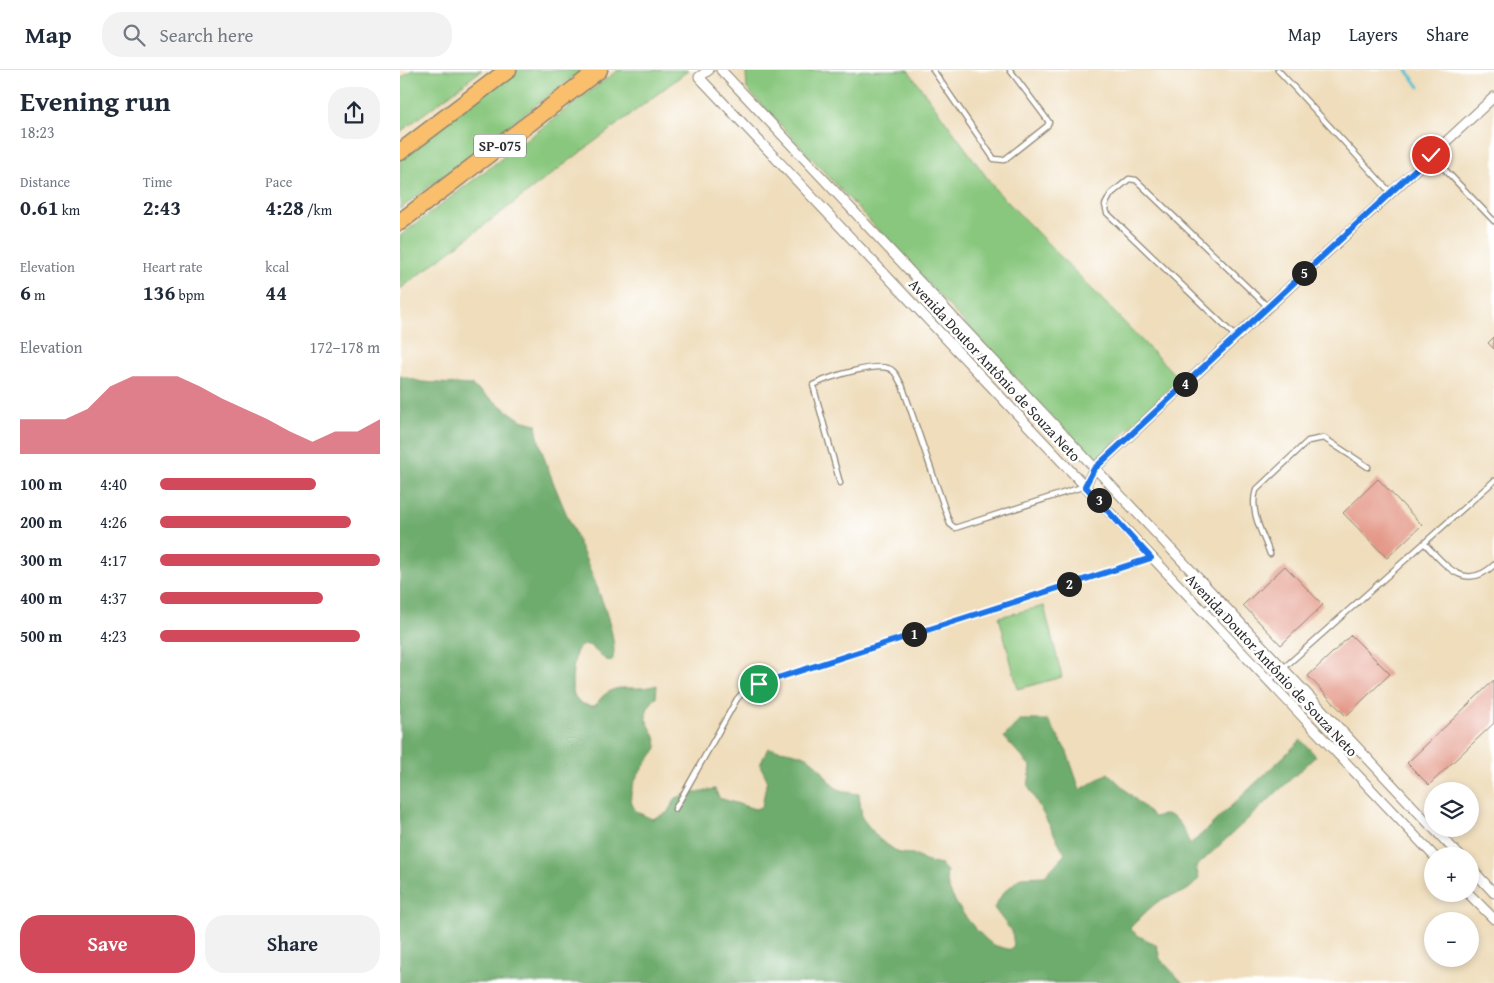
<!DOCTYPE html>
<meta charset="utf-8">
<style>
:root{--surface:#fff;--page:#f2f2f3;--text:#1f2937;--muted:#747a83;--line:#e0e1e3;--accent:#d1495b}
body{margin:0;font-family:"Gentium Book Plus",serif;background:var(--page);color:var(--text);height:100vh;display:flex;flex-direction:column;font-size:19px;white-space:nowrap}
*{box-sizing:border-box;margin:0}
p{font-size:16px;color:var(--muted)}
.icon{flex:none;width:28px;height:28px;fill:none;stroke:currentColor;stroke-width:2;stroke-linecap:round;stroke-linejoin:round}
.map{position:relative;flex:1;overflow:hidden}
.side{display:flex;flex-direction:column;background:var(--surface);width:400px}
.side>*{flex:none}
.tools{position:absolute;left:1024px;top:712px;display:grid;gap:10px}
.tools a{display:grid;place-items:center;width:55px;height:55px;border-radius:50%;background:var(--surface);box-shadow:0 2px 8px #0003;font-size:25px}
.pin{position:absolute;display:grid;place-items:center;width:42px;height:42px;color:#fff;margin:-21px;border:2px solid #fff;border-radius:50%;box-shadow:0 1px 5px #0007}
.km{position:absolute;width:25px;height:25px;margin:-12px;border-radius:50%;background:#222;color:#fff;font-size:14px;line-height:25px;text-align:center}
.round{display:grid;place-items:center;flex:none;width:52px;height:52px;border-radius:20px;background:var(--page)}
.head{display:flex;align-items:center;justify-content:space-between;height:85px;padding:0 20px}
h1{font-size:28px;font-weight:700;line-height:38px}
.stats{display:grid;grid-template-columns:repeat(3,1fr);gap:8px;height:85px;padding:5px 20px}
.stats div{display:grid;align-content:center}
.stats b{font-size:21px;font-weight:700}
.stats small{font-size:14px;font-weight:400}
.stats p{font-size:14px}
.chart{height:140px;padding:10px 20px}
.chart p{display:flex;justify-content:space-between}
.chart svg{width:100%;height:90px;margin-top:5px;fill:var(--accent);opacity:.7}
.primary-button{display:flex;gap:10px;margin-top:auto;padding:10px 20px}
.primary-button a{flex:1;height:58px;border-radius:20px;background:var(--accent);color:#fff;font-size:20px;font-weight:700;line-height:58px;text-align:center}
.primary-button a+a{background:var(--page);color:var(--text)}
ul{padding:0 20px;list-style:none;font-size:16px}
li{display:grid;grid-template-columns:80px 60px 1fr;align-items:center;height:38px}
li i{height:12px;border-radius:6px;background:var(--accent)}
header{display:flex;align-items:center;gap:30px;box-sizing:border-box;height:70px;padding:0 25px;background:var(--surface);border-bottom:1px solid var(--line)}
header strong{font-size:24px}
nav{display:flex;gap:28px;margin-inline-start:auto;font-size:18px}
.search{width:350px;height:45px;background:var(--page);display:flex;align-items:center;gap:12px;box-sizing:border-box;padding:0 18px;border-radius:20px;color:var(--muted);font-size:19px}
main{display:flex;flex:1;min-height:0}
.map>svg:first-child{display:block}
.green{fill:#89c77e;stroke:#5a7954}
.forest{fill:#6eac6d;stroke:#4c6c4c}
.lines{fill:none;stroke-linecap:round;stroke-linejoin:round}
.stream{stroke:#57c1d3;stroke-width:3}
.building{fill:#e39584}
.service-casing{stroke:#8d8473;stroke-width:7}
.minor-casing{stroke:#8d8473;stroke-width:11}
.motorway-casing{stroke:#8d8473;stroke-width:19}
.service{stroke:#fff;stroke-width:4.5}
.minor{stroke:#fff;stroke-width:9}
.motorway{stroke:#f9bf6d;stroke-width:16}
.route-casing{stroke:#fff;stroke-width:10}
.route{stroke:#1a73e8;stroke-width:6}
.labels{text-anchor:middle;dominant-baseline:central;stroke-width:5;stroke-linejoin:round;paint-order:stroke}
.shield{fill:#fff;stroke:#6b6b6b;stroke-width:1}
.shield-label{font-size:14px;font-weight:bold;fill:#2b2b2b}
.street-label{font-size:15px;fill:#2b2b2b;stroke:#fff}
</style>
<header>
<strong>Map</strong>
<div class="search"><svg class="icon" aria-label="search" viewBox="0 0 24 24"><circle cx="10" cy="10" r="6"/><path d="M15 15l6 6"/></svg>Search here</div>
<nav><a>Map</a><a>Layers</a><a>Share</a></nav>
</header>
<main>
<section class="side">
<div class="head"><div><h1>Evening run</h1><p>18:23</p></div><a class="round"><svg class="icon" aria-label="share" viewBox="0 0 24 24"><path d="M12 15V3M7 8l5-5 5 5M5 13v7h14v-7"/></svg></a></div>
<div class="stats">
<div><p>Distance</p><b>0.61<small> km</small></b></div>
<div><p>Time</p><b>2:43</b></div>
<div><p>Pace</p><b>4:28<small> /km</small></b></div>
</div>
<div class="stats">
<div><p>Elevation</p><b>6<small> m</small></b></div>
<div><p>Heart rate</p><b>136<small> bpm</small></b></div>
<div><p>kcal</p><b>44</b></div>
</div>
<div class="chart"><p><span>Elevation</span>172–178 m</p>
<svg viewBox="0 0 160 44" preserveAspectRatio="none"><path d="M0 44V27L10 27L20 27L30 22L40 11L50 6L60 6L70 6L80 11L90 17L100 22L110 27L120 33L130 38L140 33L150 33L160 27V44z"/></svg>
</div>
<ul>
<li><b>100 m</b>4:40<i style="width:71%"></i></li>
<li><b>200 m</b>4:26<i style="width:87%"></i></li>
<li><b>300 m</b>4:17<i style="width:100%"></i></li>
<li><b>400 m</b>4:37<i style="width:74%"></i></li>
<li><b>500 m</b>4:23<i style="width:91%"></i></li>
</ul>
<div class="primary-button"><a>Save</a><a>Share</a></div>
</section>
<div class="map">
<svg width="1094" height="913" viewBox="0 0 1094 913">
<rect width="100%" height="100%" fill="#fff"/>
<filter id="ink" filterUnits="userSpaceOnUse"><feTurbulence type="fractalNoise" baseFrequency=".02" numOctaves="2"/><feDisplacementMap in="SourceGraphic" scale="10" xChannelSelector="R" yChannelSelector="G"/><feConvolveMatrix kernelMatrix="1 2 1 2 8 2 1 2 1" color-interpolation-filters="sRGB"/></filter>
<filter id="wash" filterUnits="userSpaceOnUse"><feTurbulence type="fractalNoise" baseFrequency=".0096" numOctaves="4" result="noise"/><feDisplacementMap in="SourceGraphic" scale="20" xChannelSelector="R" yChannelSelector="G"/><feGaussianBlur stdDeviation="1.12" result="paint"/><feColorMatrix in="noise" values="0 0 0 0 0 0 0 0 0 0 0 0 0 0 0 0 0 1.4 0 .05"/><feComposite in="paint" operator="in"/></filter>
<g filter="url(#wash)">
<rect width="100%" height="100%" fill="#efddbb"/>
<!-- green -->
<path class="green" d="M12,0h70l-82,62v-53z
M115,0h67l-182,139v-51z
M218,0h71l-289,219v-53z
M508,0l88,120 183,189 -85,83 -347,-373 -1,-18z
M644,536l18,71 -44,12 -19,-72z"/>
<!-- forest -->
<path class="forest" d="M0,306l22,6 49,3 50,35 15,4c4,53 92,202 76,237l-6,-1 -17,-15c-4,0 -8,0 -11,4 -3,4 -3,10 -4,15 -3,19 -6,42 21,42 19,-29 33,-12 62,-21l-1,13c-23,22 1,28 1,50 -10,15 -40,47 -19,64 4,3 10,5 14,7l15,-6 9,-15 14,-5 25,-4 4,9 36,11 7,-2 5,-28 -7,-14 8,-17c10,2 36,5 42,11 23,18 13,31 49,35l3,24 17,21 20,14 14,1 12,7 16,4 6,6c-6,20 29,62 45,73 5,3 13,4 19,6l3,-5 -2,-13 -18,-24 9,-15 18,-16 24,-1 20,-22 -37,-68 3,-19 -27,-30 16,-17h28l19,32 13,38 28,-17 46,44c24,-8 29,11 36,28l111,-105 15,16 -120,111 3,11c-14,20 -23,13 -40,23 -10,7 -20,18 -29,27 8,10 18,11 27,18l3,13 23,24h-783z"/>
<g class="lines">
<!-- stream -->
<path class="stream" d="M1007,0l12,17"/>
</g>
<g id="blocks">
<!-- building -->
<path class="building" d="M1094,267v12l-6,-6z
M978,409l44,46 -35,33 -44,-45z
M885,496l38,39 -42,40 -38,-40z
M951,565l39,39 -44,42 -38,-40z
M1094,610v43l-65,62 -22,-22z"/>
</g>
</g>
<g filter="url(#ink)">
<use href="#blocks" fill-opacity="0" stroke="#8d8473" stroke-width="1"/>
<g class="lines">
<defs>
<path id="service" d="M533,0l61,89 10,1 43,-34 2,-4 -39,-52
M878,0l113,123
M1031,85l63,66
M836,267l-129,-124 -2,-8 6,-11 18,-15 7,1 132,127
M440,413l-27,-98c14,-7 69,-26 80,-14 4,3 6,10 9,14l48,139 5,4 130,-42
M1024,473c21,21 40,50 70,22
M870,484c-7,-20 -21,-42 -14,-64l52,-49 16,-3 44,29
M803,541l15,-11
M869,611l225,-200
M275,739l62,-110 10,-11 404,-130"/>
<path id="minor" d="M309,0l-10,7 735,779
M321,0l711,757
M685,416l9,-17 400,-372
M1034,759l26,27
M1070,797l24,26
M1069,824l25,25"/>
<path id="motorway" d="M0,82l108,-82
M0,152l199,-152"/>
</defs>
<!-- service casing -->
<use href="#service" class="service-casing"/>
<!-- minor casing -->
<use href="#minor" class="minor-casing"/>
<!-- motorway casing -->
<use href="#motorway" class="motorway-casing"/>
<!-- service -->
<use href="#service" class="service"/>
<!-- minor -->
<use href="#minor" class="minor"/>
<!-- motorway -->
<use href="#motorway" class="motorway"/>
</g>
</g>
<g class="lines" filter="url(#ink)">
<defs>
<path id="route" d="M359,614l392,-126 -66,-72 9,-17 337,-314"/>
</defs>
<!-- route casing -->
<use href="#route" class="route-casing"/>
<!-- route -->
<use href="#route" class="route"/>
</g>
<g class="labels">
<!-- shield labels -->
<rect class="shield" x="74" y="64.5" width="52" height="23" rx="4"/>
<g class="shield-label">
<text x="100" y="76">SP-075</text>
</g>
<!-- street labels -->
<g class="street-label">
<text transform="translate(595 300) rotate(47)">Avenida Doutor Antônio de Souza Neto</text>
<text transform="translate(872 595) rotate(47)">Avenida Doutor Antônio de Souza Neto</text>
</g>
</g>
</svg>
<div class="tools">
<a><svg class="icon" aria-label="layers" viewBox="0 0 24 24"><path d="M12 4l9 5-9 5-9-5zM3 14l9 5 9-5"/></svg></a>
<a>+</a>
<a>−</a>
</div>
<div class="pin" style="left:359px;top:614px;background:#1e9e55"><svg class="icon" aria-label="arrive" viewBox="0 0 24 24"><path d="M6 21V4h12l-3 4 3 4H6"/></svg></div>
<div class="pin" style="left:1031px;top:85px;background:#d93025"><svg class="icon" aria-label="check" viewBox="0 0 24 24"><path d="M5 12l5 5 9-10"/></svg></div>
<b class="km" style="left:514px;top:564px">1</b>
<b class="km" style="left:669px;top:514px">2</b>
<b class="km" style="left:699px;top:430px">3</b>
<b class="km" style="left:785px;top:314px">4</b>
<b class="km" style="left:904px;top:203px">5</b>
</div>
</main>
